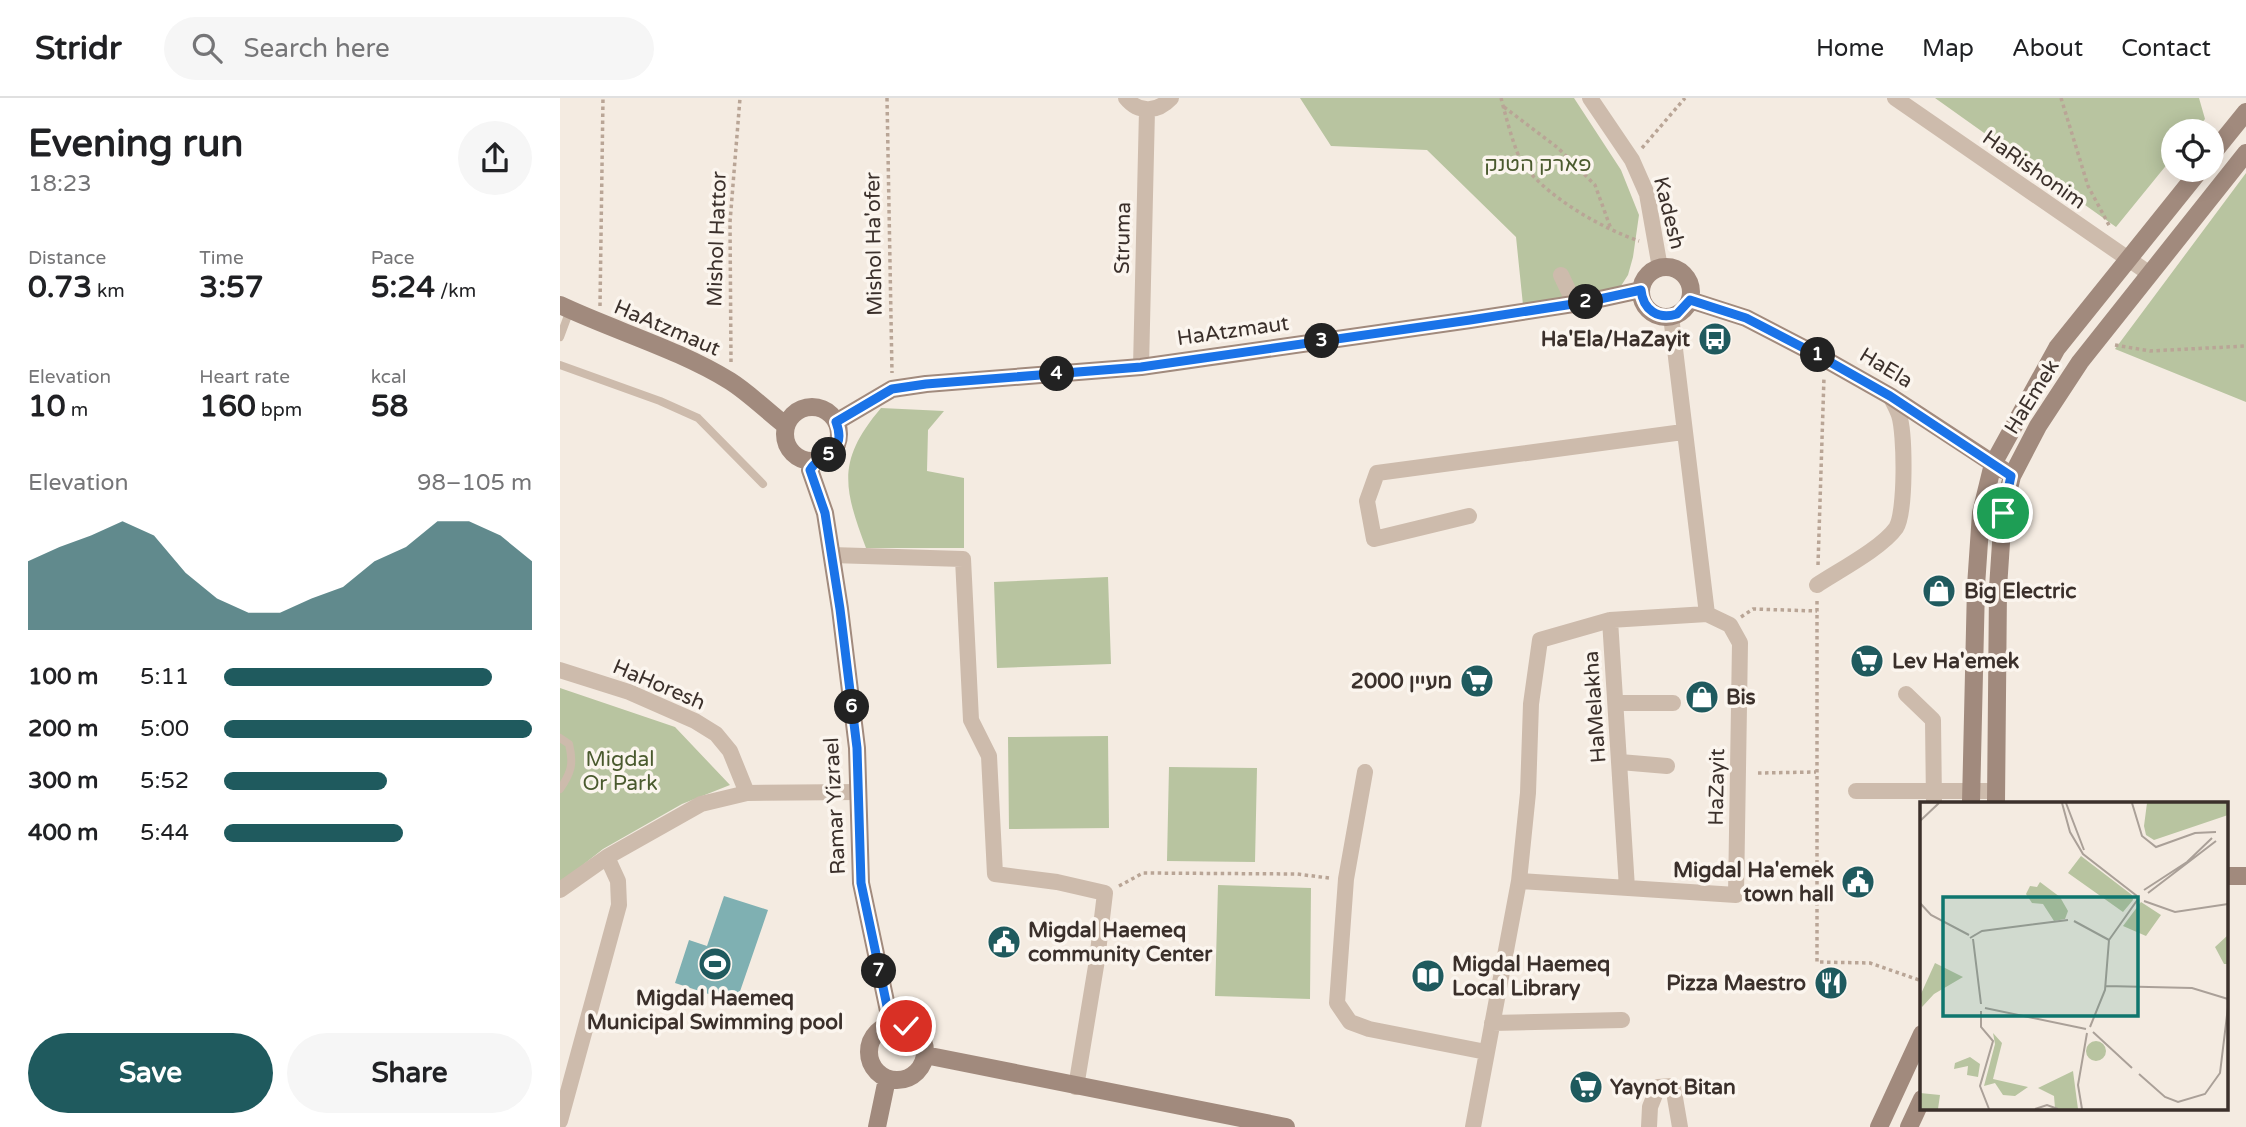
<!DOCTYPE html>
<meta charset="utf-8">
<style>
:root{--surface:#fff;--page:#f6f6f6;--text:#202124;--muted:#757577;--line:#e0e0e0;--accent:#1f5a5e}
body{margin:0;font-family:"Varela Round",Heebo,sans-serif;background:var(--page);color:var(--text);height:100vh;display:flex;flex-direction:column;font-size:26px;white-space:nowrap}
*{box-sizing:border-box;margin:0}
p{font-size:23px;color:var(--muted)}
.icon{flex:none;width:38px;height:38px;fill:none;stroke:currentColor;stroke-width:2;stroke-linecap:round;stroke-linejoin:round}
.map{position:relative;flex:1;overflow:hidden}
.drawer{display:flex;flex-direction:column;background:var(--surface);width:560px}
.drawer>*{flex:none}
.fabs{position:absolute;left:1601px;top:21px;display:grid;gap:14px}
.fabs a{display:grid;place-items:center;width:63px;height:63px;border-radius:50%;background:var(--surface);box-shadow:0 4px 18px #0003;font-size:35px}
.pin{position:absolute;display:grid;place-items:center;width:60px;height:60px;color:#fff;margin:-30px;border:4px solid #fff;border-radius:50%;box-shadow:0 2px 7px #0007}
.km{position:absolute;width:35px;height:35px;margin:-18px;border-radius:50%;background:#222;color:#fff;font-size:19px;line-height:35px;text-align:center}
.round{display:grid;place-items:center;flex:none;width:74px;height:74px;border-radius:37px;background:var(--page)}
.summary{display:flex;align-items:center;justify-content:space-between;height:119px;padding:0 28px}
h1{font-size:38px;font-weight:800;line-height:52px}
.stats{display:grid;grid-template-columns:repeat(3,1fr);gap:10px;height:119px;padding:7px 28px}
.stats div{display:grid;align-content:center}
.stats b{font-size:30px;font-weight:800}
.stats small{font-size:19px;font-weight:400}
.stats p{font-size:19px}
.chart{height:196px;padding:14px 28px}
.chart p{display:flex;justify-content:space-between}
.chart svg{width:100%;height:126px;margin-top:7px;fill:var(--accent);opacity:.7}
.primary-button{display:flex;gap:14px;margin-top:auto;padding:14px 28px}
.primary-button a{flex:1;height:80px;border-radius:42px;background:var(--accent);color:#fff;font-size:28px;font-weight:800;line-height:80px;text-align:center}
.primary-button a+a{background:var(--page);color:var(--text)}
ul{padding:0 28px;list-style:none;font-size:23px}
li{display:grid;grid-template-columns:112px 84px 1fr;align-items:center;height:52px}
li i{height:18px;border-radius:9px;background:var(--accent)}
header{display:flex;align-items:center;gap:42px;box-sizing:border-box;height:98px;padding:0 35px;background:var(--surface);border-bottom:2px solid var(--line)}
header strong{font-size:33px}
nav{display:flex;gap:38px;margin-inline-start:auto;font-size:24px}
.search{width:490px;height:63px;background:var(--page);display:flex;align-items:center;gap:18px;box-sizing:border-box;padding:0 24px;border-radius:38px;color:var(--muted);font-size:26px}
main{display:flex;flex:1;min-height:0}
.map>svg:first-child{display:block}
.green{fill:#b8c4a0}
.water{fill:#7fb0b2}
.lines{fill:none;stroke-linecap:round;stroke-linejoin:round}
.path{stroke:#b9a596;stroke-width:3.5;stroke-dasharray:3.5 3.5;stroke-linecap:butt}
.lane{stroke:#cdbbac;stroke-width:8}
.street{stroke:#cdbbac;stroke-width:16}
.secondary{stroke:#a18a7d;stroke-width:18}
.route-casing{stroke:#fff;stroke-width:14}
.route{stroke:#1a73e8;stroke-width:9}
.labels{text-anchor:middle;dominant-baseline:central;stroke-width:7;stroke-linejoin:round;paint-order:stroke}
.park-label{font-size:21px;fill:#4a5a2e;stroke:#fbf5ee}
.street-label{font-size:21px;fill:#3b302b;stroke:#fbf5ee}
.poi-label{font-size:21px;font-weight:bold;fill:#3b302b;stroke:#fbf5ee;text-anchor:start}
.inset-road{fill:none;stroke:#aaa098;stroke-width:2}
.view{fill:#0f766e;fill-opacity:0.15;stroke:#0f766e;stroke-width:3.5}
.inset-edge{fill:none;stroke:#3b302b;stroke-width:3.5}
</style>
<header>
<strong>Stridr</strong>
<div class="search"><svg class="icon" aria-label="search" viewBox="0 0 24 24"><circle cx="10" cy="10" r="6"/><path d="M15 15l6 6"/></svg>Search here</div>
<nav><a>Home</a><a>Map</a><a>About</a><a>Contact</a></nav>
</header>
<main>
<section class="drawer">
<div class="summary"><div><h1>Evening run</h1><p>18:23</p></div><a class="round"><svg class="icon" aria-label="share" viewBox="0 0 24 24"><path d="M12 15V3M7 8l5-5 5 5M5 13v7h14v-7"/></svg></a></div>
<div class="stats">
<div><p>Distance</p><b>0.73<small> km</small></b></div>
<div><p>Time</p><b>3:57</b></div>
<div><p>Pace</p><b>5:24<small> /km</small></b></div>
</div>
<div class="stats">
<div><p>Elevation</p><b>10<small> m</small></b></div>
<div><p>Heart rate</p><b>160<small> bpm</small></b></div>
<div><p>kcal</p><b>58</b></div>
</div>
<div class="chart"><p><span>Elevation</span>98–105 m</p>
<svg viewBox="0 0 160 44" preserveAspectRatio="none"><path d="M0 44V20L10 15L20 11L30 6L40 11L50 24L60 33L70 38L80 38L90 33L100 29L110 20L120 15L130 6L140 6L150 11L160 20V44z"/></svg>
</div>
<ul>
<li><b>100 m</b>5:11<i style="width:87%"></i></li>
<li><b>200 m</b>5:00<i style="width:100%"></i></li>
<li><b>300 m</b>5:52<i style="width:53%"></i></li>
<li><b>400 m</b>5:44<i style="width:58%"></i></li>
</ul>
<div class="primary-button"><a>Save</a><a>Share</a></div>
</section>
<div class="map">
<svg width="1686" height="1029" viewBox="0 0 1686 1029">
<rect width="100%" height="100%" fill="#f4ebe1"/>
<!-- green -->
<path class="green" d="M740,0h274l47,72 18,45 -6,42 -5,18 -9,14 -96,16 -7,-68 -89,-87 -96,-4z
M1375,0h264l6,21 -10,12h-21l-1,26 -57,70z
M1686,75v229l-131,-53z
M321,310l63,3 -16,19 -1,41 37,7v70h-98c-23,-61 -29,-88 15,-140z
M548,479l3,87 -114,4 -3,-86z
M0,590l115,39 55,58 -48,19 -79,45 -43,34z
M548,638l1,92 -100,1 -1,-92z
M609,669l88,1 -2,94 -88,-1z
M658,787l93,3 -1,111 -95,-3z"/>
<!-- water -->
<path class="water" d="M164,798l44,14 -32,93 -61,-20 14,-43 18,6z"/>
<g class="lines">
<!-- path -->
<path class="path" d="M327,0l5,275
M941,0c4,15 14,55 22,66 24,33 78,64 116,77
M1501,0l27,88 22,41
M944,9l54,41 37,37 16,44
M1082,50l43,-50
M40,208l3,-208
M1555,247l35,6 96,-5
M171,264l-1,-140 10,-124
M1258,467l6,-188
M1257,503v361l53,1 52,18
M1181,519l12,-8 64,2
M1198,675l58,-1
M559,788l24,-13 154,1 32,4"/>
<!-- lane -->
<path class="lane" d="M0,239l10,-27
M0,267l100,36 38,17 65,66
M0,640l9,6c5,20 2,29 -9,45"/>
<!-- street -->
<path class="street" d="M566,0c13,16 32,14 45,0
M1030,0l42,62 15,34 13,74
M1335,0l255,176
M1001,177l9,19 16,8
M581,269l6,-257
M909,418l-95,23 -7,-38 10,-28 306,-41
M271,457l132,4 8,161 18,36 6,118 62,8 48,11 -8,67 -21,127
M1257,487c21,-14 65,-37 79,-57 10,-15 9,-95 3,-113 -2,-6 -6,-13 -9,-19
M0,572l69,22 66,29 21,13 14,17 17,42
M1346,596l27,26 1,83
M1057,605h56
M1060,664l47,4
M805,674l-19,107 -9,124 13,19 19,7 117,23
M1296,693h140
M959,783l9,-88 3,-89 9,-64 70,-20
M1067,790l-17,-268 97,-6
M0,792l47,-33 94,-53 46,-11 112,-1
M932,925l130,-3
M0,1023l59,-216 -1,-24 -11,-24
M913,1029l46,-246 217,14 4,-252 -10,-18 -23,-11 -36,-298
M1089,1029l1,-20 8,-20 15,-1 7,41"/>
<!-- secondary -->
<path class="secondary" d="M1652,56l34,-42
M1081 194a25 25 0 1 1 50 0a25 25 0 1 1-50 0Z
M1130,202l56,18 77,40 67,38 113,74
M0,207c55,26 118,44 170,76 19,12 37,30 55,44
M225 336a27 27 0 1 1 54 0a27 27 0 1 1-54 0Z
M276,324l56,-33 34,-5 215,-17 329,-47 116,-18 55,-12
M255,363l-5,9 15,43 15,96 17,139 4,135 30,142
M1411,705l5,-217 5,-73 12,-49 64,-116 143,-178
M1436,705l2,-215 5,-75 9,-37 26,-50 42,-64 166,-209
M1667,778h19
M309 954a28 28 0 1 1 56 0a28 28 0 1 1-56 0Z
M365,957l361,72
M317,1029l10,-48
M1319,1029l43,-93
M1349,1029l13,-28"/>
</g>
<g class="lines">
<defs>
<path id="route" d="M346,928l-15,-1 -30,-142 -4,-135 -17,-139 -15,-96 -15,-43c11,-19 38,-16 26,-48l56,-33 34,-5 215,-17 329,-47 116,-18 55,-12c2,20 17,30 36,24l13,-14 56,18 77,40 67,38 121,80 -8,37"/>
</defs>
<!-- route casing -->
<use href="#route" class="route-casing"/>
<!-- route -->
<use href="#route" class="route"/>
</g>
<!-- icons -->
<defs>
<symbol id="bus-disc" viewBox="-11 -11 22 22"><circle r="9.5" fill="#1f5a5e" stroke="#fbf5ee"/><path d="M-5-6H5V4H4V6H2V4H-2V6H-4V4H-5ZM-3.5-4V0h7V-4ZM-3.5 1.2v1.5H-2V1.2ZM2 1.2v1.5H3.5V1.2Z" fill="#fff"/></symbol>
<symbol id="shop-disc" viewBox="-11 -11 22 22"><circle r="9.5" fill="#1f5a5e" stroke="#fbf5ee"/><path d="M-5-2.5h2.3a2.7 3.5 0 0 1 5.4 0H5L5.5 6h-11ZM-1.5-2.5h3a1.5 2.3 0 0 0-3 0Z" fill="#fff"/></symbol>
<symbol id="supermarket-disc" viewBox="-11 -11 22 22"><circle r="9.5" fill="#1f5a5e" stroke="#fbf5ee"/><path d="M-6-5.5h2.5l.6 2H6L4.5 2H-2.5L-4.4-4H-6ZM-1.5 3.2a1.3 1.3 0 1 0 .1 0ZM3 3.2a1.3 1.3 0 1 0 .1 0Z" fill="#fff"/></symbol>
<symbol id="civic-disc" viewBox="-11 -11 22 22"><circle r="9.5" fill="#1f5a5e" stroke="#fbf5ee"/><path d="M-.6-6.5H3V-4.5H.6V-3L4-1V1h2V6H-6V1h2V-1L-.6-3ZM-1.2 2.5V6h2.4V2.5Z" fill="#fff"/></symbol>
<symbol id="stadium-disc" viewBox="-11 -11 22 22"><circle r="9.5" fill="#1f5a5e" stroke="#fbf5ee"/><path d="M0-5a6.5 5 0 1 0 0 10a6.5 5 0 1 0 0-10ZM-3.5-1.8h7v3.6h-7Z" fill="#fff"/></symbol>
<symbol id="library-disc" viewBox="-11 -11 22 22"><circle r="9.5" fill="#1f5a5e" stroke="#fbf5ee"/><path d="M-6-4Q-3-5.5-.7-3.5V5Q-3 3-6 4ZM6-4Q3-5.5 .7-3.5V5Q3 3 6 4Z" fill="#fff"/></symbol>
<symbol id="restaurant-disc" viewBox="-11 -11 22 22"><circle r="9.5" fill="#1f5a5e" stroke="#fbf5ee"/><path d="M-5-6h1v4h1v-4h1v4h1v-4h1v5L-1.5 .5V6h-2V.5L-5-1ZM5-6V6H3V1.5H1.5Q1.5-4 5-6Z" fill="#fff"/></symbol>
</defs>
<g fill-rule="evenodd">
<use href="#bus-disc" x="1136" y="222" width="38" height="38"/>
<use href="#shop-disc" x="1360" y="474" width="38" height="38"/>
<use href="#supermarket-disc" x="1288" y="544" width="38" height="38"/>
<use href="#supermarket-disc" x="898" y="564" width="38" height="38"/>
<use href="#shop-disc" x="1123" y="580" width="38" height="38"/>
<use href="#civic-disc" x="1279" y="765" width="38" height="38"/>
<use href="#civic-disc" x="425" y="825" width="38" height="38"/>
<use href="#stadium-disc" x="136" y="847" width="38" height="38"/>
<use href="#library-disc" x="849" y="859" width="38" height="38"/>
<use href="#restaurant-disc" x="1252" y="866" width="38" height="38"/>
<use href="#supermarket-disc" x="1007" y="970" width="38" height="38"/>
</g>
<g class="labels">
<!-- park labels -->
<g class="park-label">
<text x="978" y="66">פארק הטנק</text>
<text x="60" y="661">Migdal<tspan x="60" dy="24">Or Park</tspan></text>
</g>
<!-- street labels -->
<g class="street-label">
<text transform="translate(1474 72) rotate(35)">HaRishonim</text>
<text transform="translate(1109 115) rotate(76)">Kadesh</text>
<text transform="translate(563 140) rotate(-89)">Struma</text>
<text transform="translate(157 141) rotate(-88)">Mishol Hattor</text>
<text transform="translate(314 146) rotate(-91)">Mishol Ha'ofer</text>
<text transform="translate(107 230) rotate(23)">HaAtzmaut</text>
<text transform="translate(673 233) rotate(-8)">HaAtzmaut</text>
<text transform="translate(1326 270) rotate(31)">HaEla</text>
<text transform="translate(1472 299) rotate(-58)">HaEmek</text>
<text transform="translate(99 587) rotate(23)">HaHoresh</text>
<text transform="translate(1035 609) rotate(-94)">HaMelakha</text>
<text transform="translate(1157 689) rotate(-89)">HaZayit</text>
<text transform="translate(275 708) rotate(-93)">Ramar Yizrael</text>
</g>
<!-- poi labels -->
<g class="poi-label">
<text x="1130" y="241" text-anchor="end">Ha'Ela/HaZayit</text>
<text x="1404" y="493">Big Electric</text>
<text x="1332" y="563">Lev Ha'emek</text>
<text x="892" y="583" text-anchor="end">מעיין 2000</text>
<text x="1166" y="599">Bis</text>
<text x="1274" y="772" text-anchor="end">Migdal Ha'emek<tspan x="1274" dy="24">town hall</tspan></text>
<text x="468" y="832">Migdal Haemeq<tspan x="468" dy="24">community Center</tspan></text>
<text x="892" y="866">Migdal Haemeq<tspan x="892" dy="24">Local Library</tspan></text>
<text x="1246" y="885" text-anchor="end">Pizza Maestro</text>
<text x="155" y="900" text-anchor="middle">Migdal Haemeq<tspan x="155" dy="24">Municipal Swimming pool</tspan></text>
<text x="1050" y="989">Yaynot Bitan</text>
</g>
</g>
<!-- overview -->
<g transform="translate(1360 704)">
<rect width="308" height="308" fill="#f4ebe1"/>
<path d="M227,1h81v12l-74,25 -8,-5 -2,-9zM161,54l51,39 1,5 -10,12 -55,-39zM120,80l20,15 8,14 -3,8 -11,2 -11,-17 -11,-1 -6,-9 4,-8 7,1zM221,100l20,13 -15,21 -23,-10zM308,133v29h-4l-9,-17zM15,161l28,14 -29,17 -12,13 -2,-11zM73,231l9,10 -9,36 35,8 -13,9 -12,-1 -8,-12 -11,3 11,-42zM166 249a10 10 0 1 1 20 0a10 10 0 1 1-20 0ZM50,255l10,7 -2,13 -11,-2 1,-9 -14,3 1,-6zM153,269l5,38h-34l11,-1 -1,-12 -16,-8zM0,291l20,2 -2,14h-18z" fill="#b8c4a0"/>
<path class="inset-road" d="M142,1l8,29 13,22 54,42M146,1l18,47M212,1l10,33 14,11 39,-14 21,-1M0,19l19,-18M224,88l43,-28 25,-24M228,91l68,-52M224,99l31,11 53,-8M0,101l11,12 38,20M154,119l35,19M55,133l-5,3 12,-7 86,-11M53,137l8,65M186,184l86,2 36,11M65,206l101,21M61,209v16l12,14 -13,45 9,23M170,225l15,-37 4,-50 29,-41M173,230l39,36M219,272l26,23 13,5 27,-8 15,-21 8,-66M115,307l12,-4 11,4M162,307l-4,-24 9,-52"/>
<path class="view" d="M23,95h195v119h-195z"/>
<rect width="308" height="308" class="inset-edge"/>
</g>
</svg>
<div class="fabs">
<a><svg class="icon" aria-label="locate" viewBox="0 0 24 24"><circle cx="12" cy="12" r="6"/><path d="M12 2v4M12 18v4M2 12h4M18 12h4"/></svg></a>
</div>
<div class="pin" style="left:1443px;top:415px;background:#1e9e55"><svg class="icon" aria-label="arrive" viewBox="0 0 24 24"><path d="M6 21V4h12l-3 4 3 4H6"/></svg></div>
<div class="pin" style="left:346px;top:928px;background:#d93025"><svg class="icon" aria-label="check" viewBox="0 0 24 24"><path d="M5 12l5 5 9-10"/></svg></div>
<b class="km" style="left:1258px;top:257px">1</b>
<b class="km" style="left:1026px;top:204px">2</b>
<b class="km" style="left:762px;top:243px">3</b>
<b class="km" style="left:497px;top:276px">4</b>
<b class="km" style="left:269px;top:357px">5</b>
<b class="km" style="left:292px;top:609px">6</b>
<b class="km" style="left:319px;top:873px">7</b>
</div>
</main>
